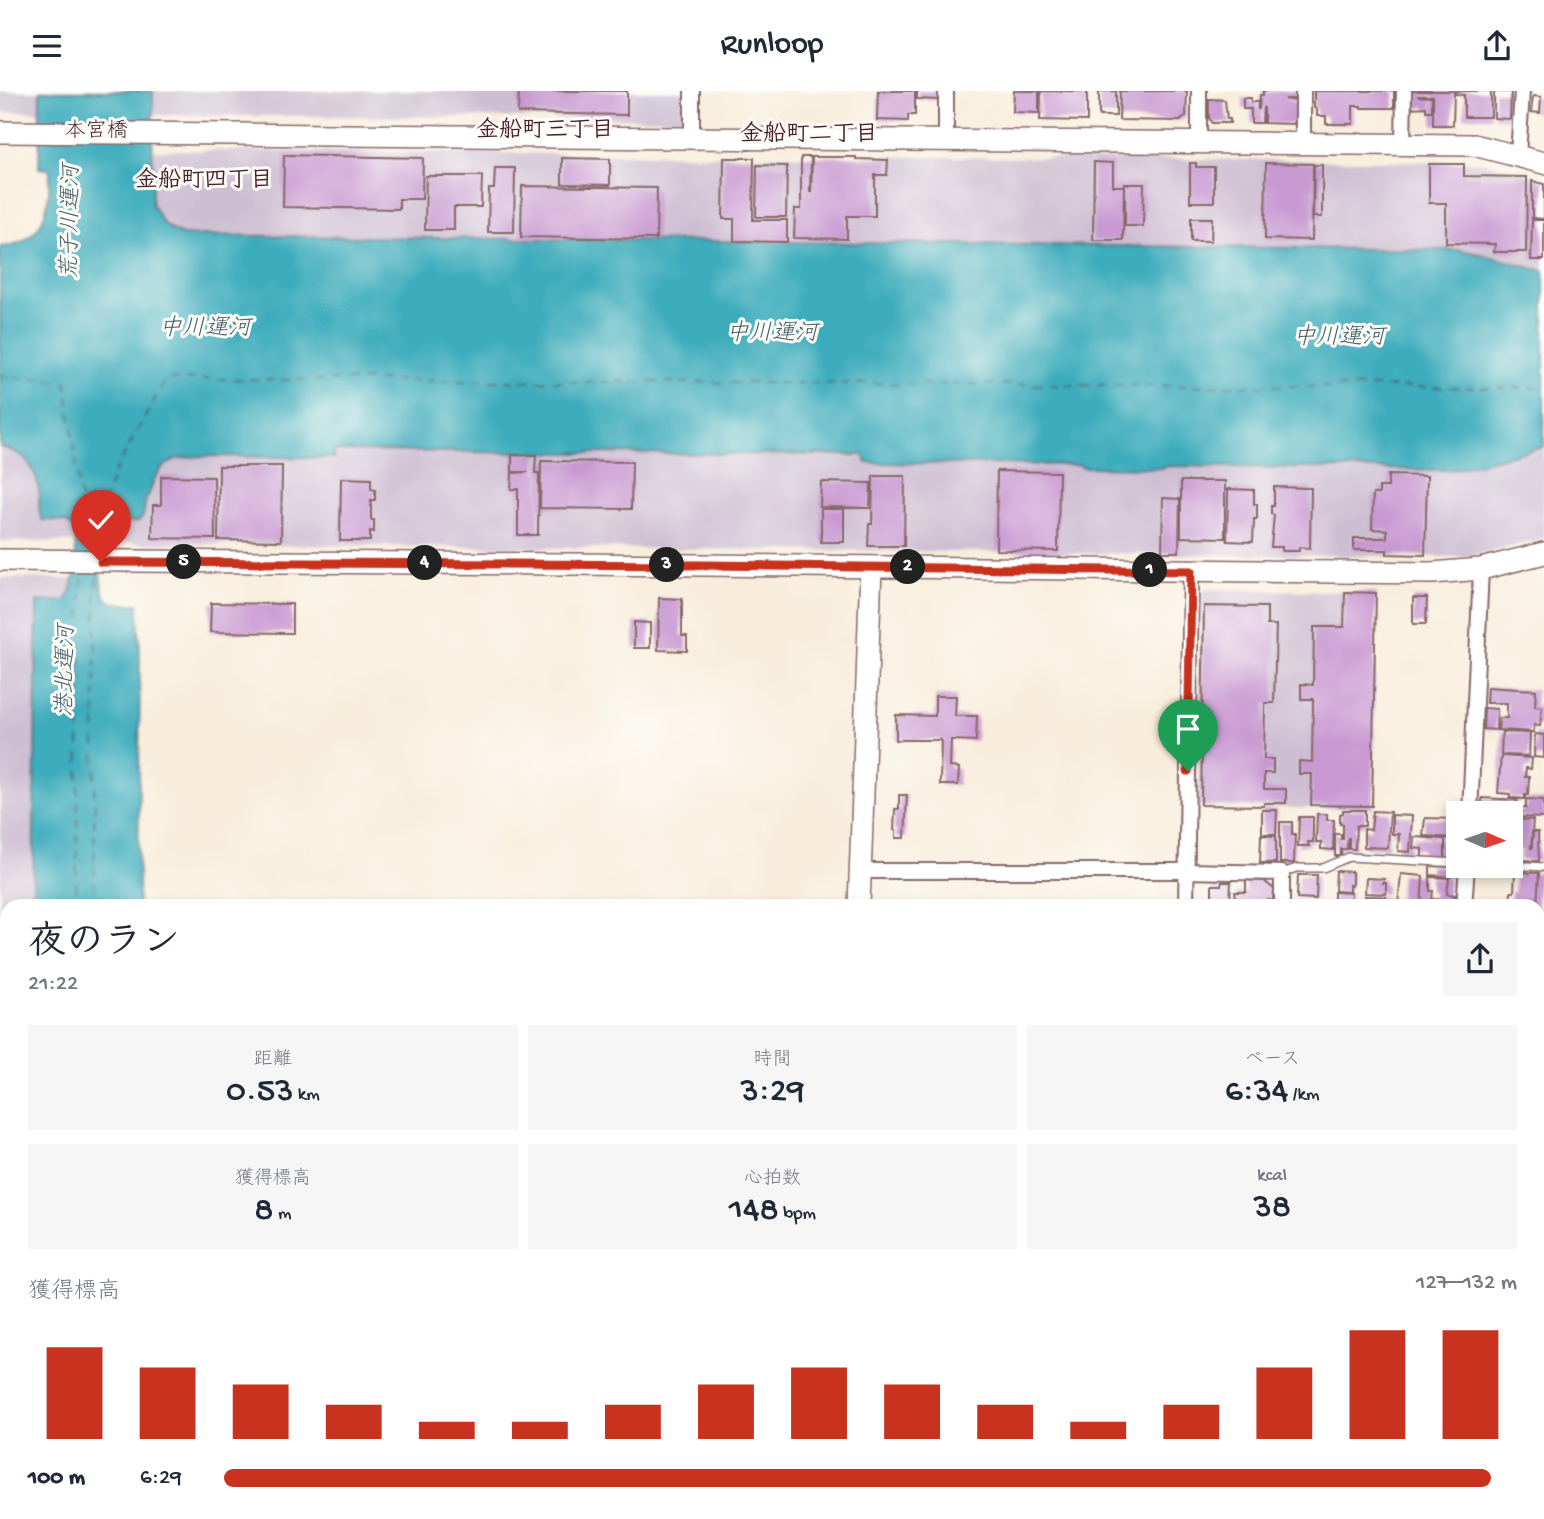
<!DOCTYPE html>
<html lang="ja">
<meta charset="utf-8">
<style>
:root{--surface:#fff;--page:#f6f6f7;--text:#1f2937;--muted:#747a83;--accent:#c8321e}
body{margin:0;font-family:"Gochi Hand","Klee One",sans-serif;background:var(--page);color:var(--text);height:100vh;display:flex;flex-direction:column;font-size:26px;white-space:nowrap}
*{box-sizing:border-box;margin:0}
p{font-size:23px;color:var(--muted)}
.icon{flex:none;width:38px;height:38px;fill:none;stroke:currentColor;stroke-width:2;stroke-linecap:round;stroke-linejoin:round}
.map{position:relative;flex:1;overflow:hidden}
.panel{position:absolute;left:0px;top:808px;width:1545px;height:620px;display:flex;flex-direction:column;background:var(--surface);border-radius:21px 21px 0 0;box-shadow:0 4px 10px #0003}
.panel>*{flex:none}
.needle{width:46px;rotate:92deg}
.fabs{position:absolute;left:1446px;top:710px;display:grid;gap:14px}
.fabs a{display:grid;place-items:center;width:77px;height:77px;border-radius:0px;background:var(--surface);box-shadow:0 4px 10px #0003;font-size:35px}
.pin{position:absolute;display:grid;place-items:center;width:60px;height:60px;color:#fff;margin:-72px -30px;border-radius:50% 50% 50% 0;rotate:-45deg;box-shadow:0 0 7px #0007}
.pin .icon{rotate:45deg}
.km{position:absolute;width:35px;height:35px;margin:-18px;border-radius:50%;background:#222;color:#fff;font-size:19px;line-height:35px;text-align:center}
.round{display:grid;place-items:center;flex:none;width:74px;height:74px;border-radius:0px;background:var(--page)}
.head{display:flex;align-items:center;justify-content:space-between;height:119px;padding:0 28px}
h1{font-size:38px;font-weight:600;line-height:52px}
.figures{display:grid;grid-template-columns:repeat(3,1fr);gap:10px;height:119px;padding:7px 28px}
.figures div{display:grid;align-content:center;border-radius:0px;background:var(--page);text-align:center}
.figures b{font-size:35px;font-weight:600}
.figures small{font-size:19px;font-weight:400}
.figures p{font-size:19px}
.chart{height:196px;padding:14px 28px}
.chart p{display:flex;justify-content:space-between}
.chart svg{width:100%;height:126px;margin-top:7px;stroke:var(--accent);stroke-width:6}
ul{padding:0 28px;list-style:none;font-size:23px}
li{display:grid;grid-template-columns:112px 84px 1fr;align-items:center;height:52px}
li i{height:18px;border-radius:9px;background:var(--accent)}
header{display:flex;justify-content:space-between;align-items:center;height:91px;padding:0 28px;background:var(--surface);font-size:32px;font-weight:600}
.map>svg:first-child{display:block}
.industrial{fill:#cdbed2}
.water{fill:#3eacbc;stroke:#446674;stroke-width:2}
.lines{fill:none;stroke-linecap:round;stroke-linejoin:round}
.ferry{stroke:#455e6c;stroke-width:2;stroke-dasharray:9 7;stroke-linecap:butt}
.building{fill:#c898d1}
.lane-casing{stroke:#876769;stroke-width:10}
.street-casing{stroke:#876769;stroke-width:18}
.secondary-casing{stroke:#876769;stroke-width:24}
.lane{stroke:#fff;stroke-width:7}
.street{stroke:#fff;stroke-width:14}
.secondary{stroke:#fff;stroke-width:21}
.route-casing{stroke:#fff;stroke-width:14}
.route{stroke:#c8321e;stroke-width:9}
.labels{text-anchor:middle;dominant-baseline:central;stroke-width:6;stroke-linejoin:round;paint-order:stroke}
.street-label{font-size:21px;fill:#4a1f2b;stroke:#fdfcf7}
.neighbourhood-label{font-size:23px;font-weight:bold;fill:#4a1f2b;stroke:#fdfcf7}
.water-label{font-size:23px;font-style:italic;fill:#455e6c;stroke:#fdfcf7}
</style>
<header><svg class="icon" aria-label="menu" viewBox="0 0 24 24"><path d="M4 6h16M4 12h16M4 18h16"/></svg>Runloop<svg class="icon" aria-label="share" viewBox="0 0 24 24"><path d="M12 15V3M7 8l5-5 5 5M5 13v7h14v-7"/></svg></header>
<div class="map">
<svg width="1544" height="1428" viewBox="0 0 1544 1428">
<rect width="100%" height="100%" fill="#fdfcf7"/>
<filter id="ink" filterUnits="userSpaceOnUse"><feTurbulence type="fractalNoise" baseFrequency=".0143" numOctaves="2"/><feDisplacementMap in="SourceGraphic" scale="14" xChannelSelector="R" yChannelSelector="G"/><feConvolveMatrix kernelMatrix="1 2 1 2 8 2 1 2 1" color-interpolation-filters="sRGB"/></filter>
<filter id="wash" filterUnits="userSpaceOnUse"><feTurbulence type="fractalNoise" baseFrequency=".00686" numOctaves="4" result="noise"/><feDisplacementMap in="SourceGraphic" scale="28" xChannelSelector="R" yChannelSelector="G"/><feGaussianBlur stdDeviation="1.57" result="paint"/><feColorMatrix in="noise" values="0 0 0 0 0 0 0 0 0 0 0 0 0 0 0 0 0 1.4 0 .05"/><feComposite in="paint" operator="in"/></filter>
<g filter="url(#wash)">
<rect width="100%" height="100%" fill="#f8eddb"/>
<!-- industrial -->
<path class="industrial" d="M0,0h40v21h-40z
M153,0h530v26l-3,2 -527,-4z
M153,59l1329,12 62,17v92l-63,-17 -22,-4 -1276,-15 -10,-4 -10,-8 -11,-18z
M0,356l17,6 10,9 8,12 4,14v27l3,5 17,1 13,4 3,5v12l-75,-1z
M1544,356v92l-79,18 -1364,-14v-9l4,-8 13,-4h19l17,-43 9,-12 13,-8 11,-2 147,1v-7l530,4 299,11 286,4z
M0,487l74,1 -4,14 -4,8h-29l-4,305 -26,1v312l-7,-2z
M1207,498l169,3 -2,217 -176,-2 2,-214z"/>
<!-- water -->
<path class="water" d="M40,0h113l-1,114 11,18 10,8 10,4 1276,15 22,4 63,17v176l-94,23 -286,-4 -2,2 -80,-1 -1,-2 -214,-2 -4,-8 -528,-4 -1,7 -134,-2 -24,3 -13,8 -9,12 -6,18 -2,1 -3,19 -6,5h-19l-13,4c-7,13 -9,67 5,75 7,4 20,3 28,3l2,50 -2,252h-105l4,-305h29c12,-19 10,-49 9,-71 -7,-11 -21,-9 -33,-10 -5,-9 -2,-18 -3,-28 -1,-15 -9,-32 -22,-39 -5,-3 -12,-4 -17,-6v-200c47,-5 49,-41 50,-78l-11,-1z
M7,1142v279h54l-2,7h-59v-252z"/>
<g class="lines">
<!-- ferry -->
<path class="ferry" d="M0,285l66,6 17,137 -1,33
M96,460v-29l18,-49 52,-94 1378,9
M76,816l6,-335
M94,816l2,-336"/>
</g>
<g id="blocks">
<!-- building -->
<path class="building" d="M519,0h108v24l-109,-2z
M878,0h37v24h-7v6l-31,-1z
M917,0h22v9l-22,-1z
M1014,0h25v22l-26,-1z
M1041,0h46v30l-47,-1z
M1099,0h17v25h-17z
M1120,0h67l-1,25 -6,5 -61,-1z
M1263,0h35l-1,8h-12l11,2v20l-3,3 -29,-1v-15h-1l-1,15h-11v-14h-8v-11h8v4h7v7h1l1,-14h3z
M1314,0h80v17h-33v-2h-8v18h-27v-8h-9v-7l-3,-1z
M1412,0h42l-1,34h-20v-29h-16l15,1v14h-6v-4l-15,1z
M1456,0h35v26h-27v-22l-9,-1z
M1494,1h17l-1,27 -16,-1z
M1533,5l8,1 -1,16 -9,-1z
M1209,8l16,1 2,19h3v4h-18l-3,-5z
M284,64l139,3 -1,41h-23v10l-116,-2z
M801,66h10l-1,35h1l1,-35h44v2l32,1 -1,15h-12v41h-28v23l-53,-1 1,-29h6z
M562,67l48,1v26l-48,-1z
M724,67h30l-1,62h34v22l-53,-1v-22h-11z
M1094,71l19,1v23h11l-1,54h-30z
M1190,72h6v4h18v35h-24z
M1266,72l47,1 -1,76 -47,-1z
M1429,73h35v12l63,1 -1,75h-32l1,-8 -49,-1v-40h-17z
M757,74l30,1 -1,51h-30z
M1314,74h8v52h-9z
M495,77h20l-1,64h-26l1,-43h5z
M426,85h56l-1,31h-27v23h-29z
M1532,90l12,3v35l-12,-1z
M1125,93h19l-1,42h-18z
M522,95l135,2 -1,51 -135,-2z
M1191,127h21l-1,23h-20z
M1532,129h12v40h-13z
M512,364h24l-1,18h4l-1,62h-20v-46h-7l1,-16 16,-1h-16z
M541,370l91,1 -1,47 -91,-1z
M219,375h63l-1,75 -63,-1z
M997,380l62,1 -1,79 -62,-1z
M1388,384l39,1 -2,79 -38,-1v-4h-33v-12h33v-8l-15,-1 1,-35h6v-7h9z
M161,385l53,1 1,62 -63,-1 1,-33h8z
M873,385h32l-1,70h-36l1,-22h3z
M341,387l30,1v10l4,1v10h-4v20h3v12l-4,-1v10h-30z
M1181,390h44v57l-44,-1z
M821,391l50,1 -1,25 -50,-1z
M1274,396l37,1 -1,60 -11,-1v4h-17v-4h-11l3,-32 -3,-1v-8h3z
M1228,398l26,1v14h3v15h-3l-1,23 -26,-1z
M1163,407l17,1 -1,53h-17z
M821,418h23v33h-23z
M1345,501l31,1 -4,213 -61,-1 1,-31h-13v-13l13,1 1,-63h-12v-15l12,1 1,-58h30z
M659,507l23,1v37h5v15l-29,-1z
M1413,507h14l-1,26h-13z
M211,512l81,1v29l-82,-1z
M1204,515l63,1v18h9l-2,78h-9l-1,56h9v14h-9v16h22v14h-22v3l-63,-1z
M634,531l16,1v25h-16z
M1487,596l49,3 -1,16 7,1 -2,19 -6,-1v7l-36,-2 1,-12h8v-15h-21z
M935,605h21l-1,20h22l-1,25 -25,-1 -1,27 9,1 -1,17h-18l1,-45h-45v-25l39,1z
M1484,617l13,1 -1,21 -13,-1z
M1502,641l28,1 -1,23 -28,-1z
M1535,643l9,1v23l-10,-1z
M1501,665l31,2 -1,11 -5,-1 -1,9h4l-1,18h-3v4l-15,-1v-4l-12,-1z
M899,704h8l-2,43h-9v-8h-2l1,-21h4z
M1482,707l35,2 -1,15 -35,-2z
M1526,708l18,1v18l-23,-1 1,-9h4z
M1262,719h15l-1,24h-14z
M1343,719h22v16h-9l-1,23h-6v-11h-1l-1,11h-6v7h-6v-22h6v5h2v-15h-3v-10l3,-1z
M1373,720l17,1 -2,36 -24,-1v-18l7,1z
M1317,723h10v6h7l-1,30 -12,-1v-7h-5z
M1392,724l20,1 -2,36 -12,-1 1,-17h-7z
M1299,726h14v25h-5l1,4h-11z
M1425,727l29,1 -1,19 -30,-2z
M1510,728l23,1 -2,28h1l1,-16h5l1,29 -18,-1 1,-13h-1v3h-8l1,-4h-4z
M1280,731h12v12h3l-1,29h-14z
M1261,744l15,1v27h-16z
M1414,746l31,2v20l-23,-2v-8l-9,-1z
M1430,775l21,1v10l-21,-2z
M1336,780l16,1v14l-3,-1v7l-14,-1z
M1515,781l24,1 -2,34h-27l1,-15h3z
M1401,783l22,2 -2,31 -23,-2z
M1298,784h19l-1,24 -19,-1z
M1430,786l19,1 -2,16 8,1 -1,7h-10v-2l-12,-1 1,-8h-3z
M1366,787l18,1 -1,4h3v11l-21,-1z
M1246,789l18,1 10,8 -1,12 -5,-1 -1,7h-30l-2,-15h11z
M1222,791h9l-1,22h-18v-19h9z
M1334,801l17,1 -1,14h-19l1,-6h2z
M1365,805l21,1 -1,10h-20z
M1539,1107h5v41l-6,-1z
M1538,1148l6,1v30h-6z
M1538,1210l6,1v40l-6,-1v-23h3l1,-12h-4z
M1539,1275l5,1v26l-6,-1z
M1538,1308h6v52h-6z
M1538,1412l6,1v15h-23v-7h17z
M107,1421h669l-1,7h-669z
M913,1421h34l-1,7 -34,-2z
M1240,1421h27l-1,7 -27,-1z
M1481,1421h23v7h-24z"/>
</g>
</g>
<g filter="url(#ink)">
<use href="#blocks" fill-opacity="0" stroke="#876769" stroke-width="2"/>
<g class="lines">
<defs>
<path id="lane" d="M1510,774l34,2
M1282,782l15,-5h26l26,-11 109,6
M1538,988l6,-104
M1424,1428l1,-7
M1511,1428l1,-7"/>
<path id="street" d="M692,0v46
M946,48v-48
M1199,51v-51
M1303,52v-52
M1403,53l1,-53
M1518,66l4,-66
M1470,723l11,-245
M861,780h325l96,2v34
M1186,816l5,-336
M1464,816l3,-41
M1538,1060h6
M65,1428l2,-7
M92,1428l2,-7
M1279,1428l1,-7"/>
<path id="secondary" d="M0,41l1474,13 70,18
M0,469l702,5 730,8 49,-4 63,-16
M859,816l12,-340
M832,1428v-7
M1156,1428l2,-7"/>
</defs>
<!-- lane casing -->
<use href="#lane" class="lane-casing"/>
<!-- street casing -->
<use href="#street" class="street-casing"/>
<!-- secondary casing -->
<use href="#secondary" class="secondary-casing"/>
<!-- lane -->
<use href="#lane" class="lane"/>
<!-- street -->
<use href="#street" class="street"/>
<!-- secondary -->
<use href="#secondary" class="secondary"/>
</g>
</g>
<g class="lines" filter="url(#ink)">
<defs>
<path id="route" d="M101,471l601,3 489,6 -3,200"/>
</defs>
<!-- route casing -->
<use href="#route" class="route-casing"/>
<!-- route -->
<use href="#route" class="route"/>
</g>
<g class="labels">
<!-- street labels -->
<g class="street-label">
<text x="96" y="41">本宮橋</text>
</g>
<!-- neighbourhood labels -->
<g class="neighbourhood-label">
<text x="545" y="40">金船町三丁目</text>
<text x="809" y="44">金船町二丁目</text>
<text x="204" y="90">金船町四丁目</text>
</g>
<!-- water labels -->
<g class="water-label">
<text transform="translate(72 131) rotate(-89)">荒子川運河</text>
<text x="205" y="238">中川運河</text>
<text x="772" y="243">中川運河</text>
<text x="1339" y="247">中川運河</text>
<text transform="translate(67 580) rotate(-89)">港北運河</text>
</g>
</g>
</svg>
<div class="fabs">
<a><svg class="needle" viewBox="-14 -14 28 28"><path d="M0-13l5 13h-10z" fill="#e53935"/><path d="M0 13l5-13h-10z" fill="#747a83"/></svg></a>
</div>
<div class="pin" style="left:1188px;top:680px;background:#1e9e55"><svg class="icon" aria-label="arrive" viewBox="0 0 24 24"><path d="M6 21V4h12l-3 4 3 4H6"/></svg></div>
<div class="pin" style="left:101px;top:471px;background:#d93025"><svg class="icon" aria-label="check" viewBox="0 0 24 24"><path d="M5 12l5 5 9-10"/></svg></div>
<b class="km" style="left:1150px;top:479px">1</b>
<b class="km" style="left:908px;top:476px">2</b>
<b class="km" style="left:667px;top:474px">3</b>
<b class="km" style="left:425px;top:472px">4</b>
<b class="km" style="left:184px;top:471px">5</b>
<section class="panel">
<div class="head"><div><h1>夜のラン</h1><p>21:22</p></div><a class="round"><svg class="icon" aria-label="share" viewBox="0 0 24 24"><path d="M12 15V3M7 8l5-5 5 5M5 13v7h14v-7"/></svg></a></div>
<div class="figures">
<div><p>距離</p><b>0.53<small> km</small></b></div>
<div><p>時間</p><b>3:29</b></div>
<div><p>ペース</p><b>6:34<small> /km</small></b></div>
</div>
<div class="figures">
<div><p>獲得標高</p><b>8<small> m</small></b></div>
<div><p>心拍数</p><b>148<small> bpm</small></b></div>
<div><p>kcal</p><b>38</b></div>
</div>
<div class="chart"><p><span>獲得標高</span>127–132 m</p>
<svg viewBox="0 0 160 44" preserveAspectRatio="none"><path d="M5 44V12M15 44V19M25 44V25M35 44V32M45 44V38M55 44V38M65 44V32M75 44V25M85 44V19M95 44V25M105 44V32M115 44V38M125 44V32M135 44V19M145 44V6M155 44V6"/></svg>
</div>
<ul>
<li><b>100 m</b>6:29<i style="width:98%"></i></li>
</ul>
</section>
</div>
